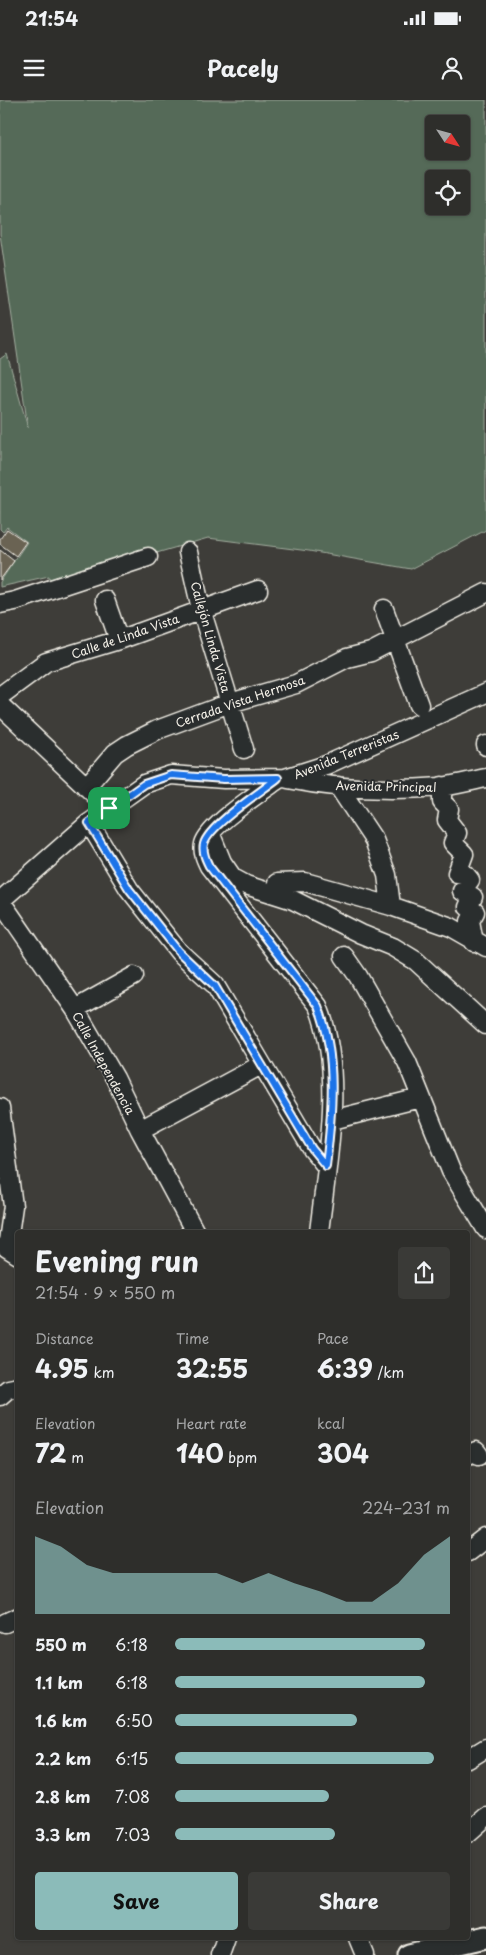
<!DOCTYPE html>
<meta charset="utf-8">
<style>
:root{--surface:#2e2e2b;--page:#3a3a37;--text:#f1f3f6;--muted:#a7a8a9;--line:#494a47;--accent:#8bbbb9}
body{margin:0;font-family:"Playpen Sans",sans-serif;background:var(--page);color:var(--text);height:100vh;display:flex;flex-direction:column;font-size:19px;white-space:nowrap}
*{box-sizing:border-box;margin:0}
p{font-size:16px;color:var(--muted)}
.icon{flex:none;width:28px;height:28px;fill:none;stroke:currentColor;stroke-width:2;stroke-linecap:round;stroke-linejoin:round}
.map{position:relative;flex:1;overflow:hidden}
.panel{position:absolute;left:15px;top:1130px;width:455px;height:710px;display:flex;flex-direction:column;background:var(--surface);border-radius:5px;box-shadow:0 1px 4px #0004,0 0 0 1px var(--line)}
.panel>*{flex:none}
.needle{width:32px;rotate:126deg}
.fabs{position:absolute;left:425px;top:15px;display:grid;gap:10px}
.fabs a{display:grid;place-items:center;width:45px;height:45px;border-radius:5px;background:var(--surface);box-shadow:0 1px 4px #0004,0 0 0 1px var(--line);font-size:25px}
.pin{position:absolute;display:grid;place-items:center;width:42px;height:42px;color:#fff;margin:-21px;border-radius:10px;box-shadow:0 2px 8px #0006}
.round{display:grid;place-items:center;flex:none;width:52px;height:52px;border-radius:5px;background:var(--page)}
.head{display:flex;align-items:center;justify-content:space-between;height:85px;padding:0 20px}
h1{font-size:28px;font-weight:700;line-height:38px}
.metrics{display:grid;grid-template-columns:repeat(3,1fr);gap:8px;height:85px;padding:5px 20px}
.metrics div{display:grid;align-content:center}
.metrics b{font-size:25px;font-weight:700}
.metrics small{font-size:14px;font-weight:400}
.metrics p{font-size:14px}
.chart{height:140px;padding:10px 20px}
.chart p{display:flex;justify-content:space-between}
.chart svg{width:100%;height:90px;margin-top:5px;fill:var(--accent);opacity:.7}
.primary-button{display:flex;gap:10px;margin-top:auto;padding:10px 20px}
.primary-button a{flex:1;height:58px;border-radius:5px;background:var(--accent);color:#111;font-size:20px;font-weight:700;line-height:58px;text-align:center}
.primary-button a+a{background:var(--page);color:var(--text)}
ul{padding:0 20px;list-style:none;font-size:16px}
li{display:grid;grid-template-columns:80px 60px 1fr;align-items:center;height:38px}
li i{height:12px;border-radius:6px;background:var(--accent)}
.status{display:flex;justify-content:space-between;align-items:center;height:35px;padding:0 25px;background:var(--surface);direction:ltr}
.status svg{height:14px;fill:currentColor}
header{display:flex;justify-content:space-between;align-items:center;height:65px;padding:0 20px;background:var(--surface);font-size:22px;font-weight:700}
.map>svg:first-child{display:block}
.green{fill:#546b58;stroke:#a4aea0;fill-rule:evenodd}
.building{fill:#6b6353;stroke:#f4f1e8}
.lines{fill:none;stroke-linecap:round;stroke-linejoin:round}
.minor-casing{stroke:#f4f1e8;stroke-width:21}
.major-casing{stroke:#f4f1e8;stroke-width:25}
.minor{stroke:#2a2d2e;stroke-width:18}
.major{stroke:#2a2d2e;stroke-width:21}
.route-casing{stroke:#fff;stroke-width:10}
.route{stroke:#1a73e8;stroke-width:6}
.labels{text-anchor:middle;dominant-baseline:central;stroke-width:4;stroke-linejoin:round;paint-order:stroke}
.street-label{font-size:12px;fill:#f4f1e8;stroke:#2a2d2e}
</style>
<div class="status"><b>21:54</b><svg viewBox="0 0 49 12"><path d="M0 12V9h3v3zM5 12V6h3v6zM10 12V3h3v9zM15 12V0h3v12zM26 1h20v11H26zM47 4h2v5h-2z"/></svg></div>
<header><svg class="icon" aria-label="menu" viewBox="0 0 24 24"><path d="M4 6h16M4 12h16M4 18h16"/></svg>Pacely<svg class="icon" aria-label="person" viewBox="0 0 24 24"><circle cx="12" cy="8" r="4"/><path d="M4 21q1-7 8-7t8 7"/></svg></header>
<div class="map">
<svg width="486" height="1855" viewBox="0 0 486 1855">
<rect width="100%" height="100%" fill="#3e3d39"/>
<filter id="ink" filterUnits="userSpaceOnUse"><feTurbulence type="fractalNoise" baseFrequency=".02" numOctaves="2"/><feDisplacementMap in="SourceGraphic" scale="10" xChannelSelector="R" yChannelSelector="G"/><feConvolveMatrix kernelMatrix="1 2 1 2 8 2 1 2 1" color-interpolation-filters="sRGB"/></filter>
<g filter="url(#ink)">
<!-- green -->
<path class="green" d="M0,0h486v430l-75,39 -102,-18 -101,-13 -158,46 -1,-8 -49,11v-5l27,-40 -20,-15 -4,5 -3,-3v-170l7,-5 21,74 -28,-194zM434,24h27v27h-27zM434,79h27v27h-27z"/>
<!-- building -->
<path class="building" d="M7,429l19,13 -10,14 -16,-12v-5z
M0,450l14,11 -14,19z"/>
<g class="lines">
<defs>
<path id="minor" d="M188,452l13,57 43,140
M105,500l14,40
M0,504l15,-3 133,-44
M384,509l35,96
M0,596l46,-34 73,-22 139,-50
M0,605l109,103
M486,645v1
M279,679c-17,12 -70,46 -75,65 -2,8 2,16 5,22l109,140c27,67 9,157 1,226
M288,679c49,10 103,12 153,8 15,-2 30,-6 45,-9
M338,686l36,54 13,35 4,31
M442,686v16l7,7 -2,11 10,13 -4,10 11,11 -7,19 9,2 4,5 -8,11 11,6 -5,10 7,5 -5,9 4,21
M86,687l29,-34 12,-8 30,-15 73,-27 66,-19 51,-26 24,-6 115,-59
M89,723l40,66 50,63 36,33 97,164 14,17
M211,735l11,27 11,16 13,7 47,15 68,34 32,13 23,14 70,64
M277,783l28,-1 86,24 60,21 35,20
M0,800l75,109 40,69 25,52 55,102
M0,801l89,-78 55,-39 27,-9 53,4 61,-1 41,-13 160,-72
M344,856l14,20 49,86 44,109 35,58
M75,909l59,-33
M0,1008l13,98 -6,42 11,7
M332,1020l88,-22
M140,1030l121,-65
M0,1296l8,-7 10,-2
M468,1355l8,-4 3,4
M468,1452l18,-14
M5,1523l13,-6
M468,1659l18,-11
M468,1733l18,-16
M358,1838l7,17
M220,1855l6,-17"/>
<path id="major" d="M409,1855l77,-18"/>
</defs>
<!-- minor casing -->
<use href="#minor" class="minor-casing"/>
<!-- major casing -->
<use href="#major" class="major-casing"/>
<!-- minor -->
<use href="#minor" class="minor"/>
<!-- major -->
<use href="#major" class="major"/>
</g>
</g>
<g class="lines" filter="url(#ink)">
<defs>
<path id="route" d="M171,675l53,4 54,-1c-16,13 -69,47 -74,66 -2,8 2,16 5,22l109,140c20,49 14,109 8,160l-14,-17 -97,-163 -36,-34 -50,-63 -40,-66 55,-39z"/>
</defs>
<!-- route casing -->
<use href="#route" class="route-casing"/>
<!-- route -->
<use href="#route" class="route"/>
</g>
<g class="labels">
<!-- street labels -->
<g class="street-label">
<text transform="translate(125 536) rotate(-19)">Calle de Linda Vista</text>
<text transform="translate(211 537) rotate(74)">Callejón Linda Vista</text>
<text transform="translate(240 601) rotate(-19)">Cerrada Vista Hermosa</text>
<text transform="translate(346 654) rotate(-22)">Avenida Terreristas</text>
<text transform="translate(386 686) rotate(1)">Avenida Principal</text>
<text transform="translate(104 963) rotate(61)">Calle Independencia</text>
</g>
</g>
</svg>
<div class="fabs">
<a><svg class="needle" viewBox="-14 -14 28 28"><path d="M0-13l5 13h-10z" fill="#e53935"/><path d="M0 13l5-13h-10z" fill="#a7a8a9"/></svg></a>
<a><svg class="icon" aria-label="locate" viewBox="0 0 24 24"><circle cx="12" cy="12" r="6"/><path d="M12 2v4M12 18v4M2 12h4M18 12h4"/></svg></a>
</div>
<div class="pin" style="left:109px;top:708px;background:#1e9e55"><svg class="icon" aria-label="arrive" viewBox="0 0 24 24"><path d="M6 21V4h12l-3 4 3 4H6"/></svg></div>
<section class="panel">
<div class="head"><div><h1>Evening run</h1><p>21:54 · 9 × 550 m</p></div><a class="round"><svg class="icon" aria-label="share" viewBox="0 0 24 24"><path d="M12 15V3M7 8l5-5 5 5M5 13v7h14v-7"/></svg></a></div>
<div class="metrics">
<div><p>Distance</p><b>4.95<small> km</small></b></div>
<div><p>Time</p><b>32:55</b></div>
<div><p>Pace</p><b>6:39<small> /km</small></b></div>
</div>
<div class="metrics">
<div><p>Elevation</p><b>72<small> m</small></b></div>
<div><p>Heart rate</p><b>140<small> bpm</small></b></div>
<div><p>kcal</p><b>304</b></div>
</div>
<div class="chart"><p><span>Elevation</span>224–231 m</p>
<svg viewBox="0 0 160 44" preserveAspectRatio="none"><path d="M0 44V6L10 11L20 20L30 24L40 24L50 24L60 24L70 24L80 29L90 24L100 29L110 33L120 38L130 38L140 29L150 15L160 6V44z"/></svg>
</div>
<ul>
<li><b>550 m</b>6:18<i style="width:91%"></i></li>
<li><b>1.1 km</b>6:18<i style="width:91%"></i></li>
<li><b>1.6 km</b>6:50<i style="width:66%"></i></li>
<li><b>2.2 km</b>6:15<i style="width:94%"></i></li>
<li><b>2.8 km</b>7:08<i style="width:56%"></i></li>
<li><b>3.3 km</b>7:03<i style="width:58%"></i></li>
</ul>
<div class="primary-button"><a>Save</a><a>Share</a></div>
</section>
</div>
